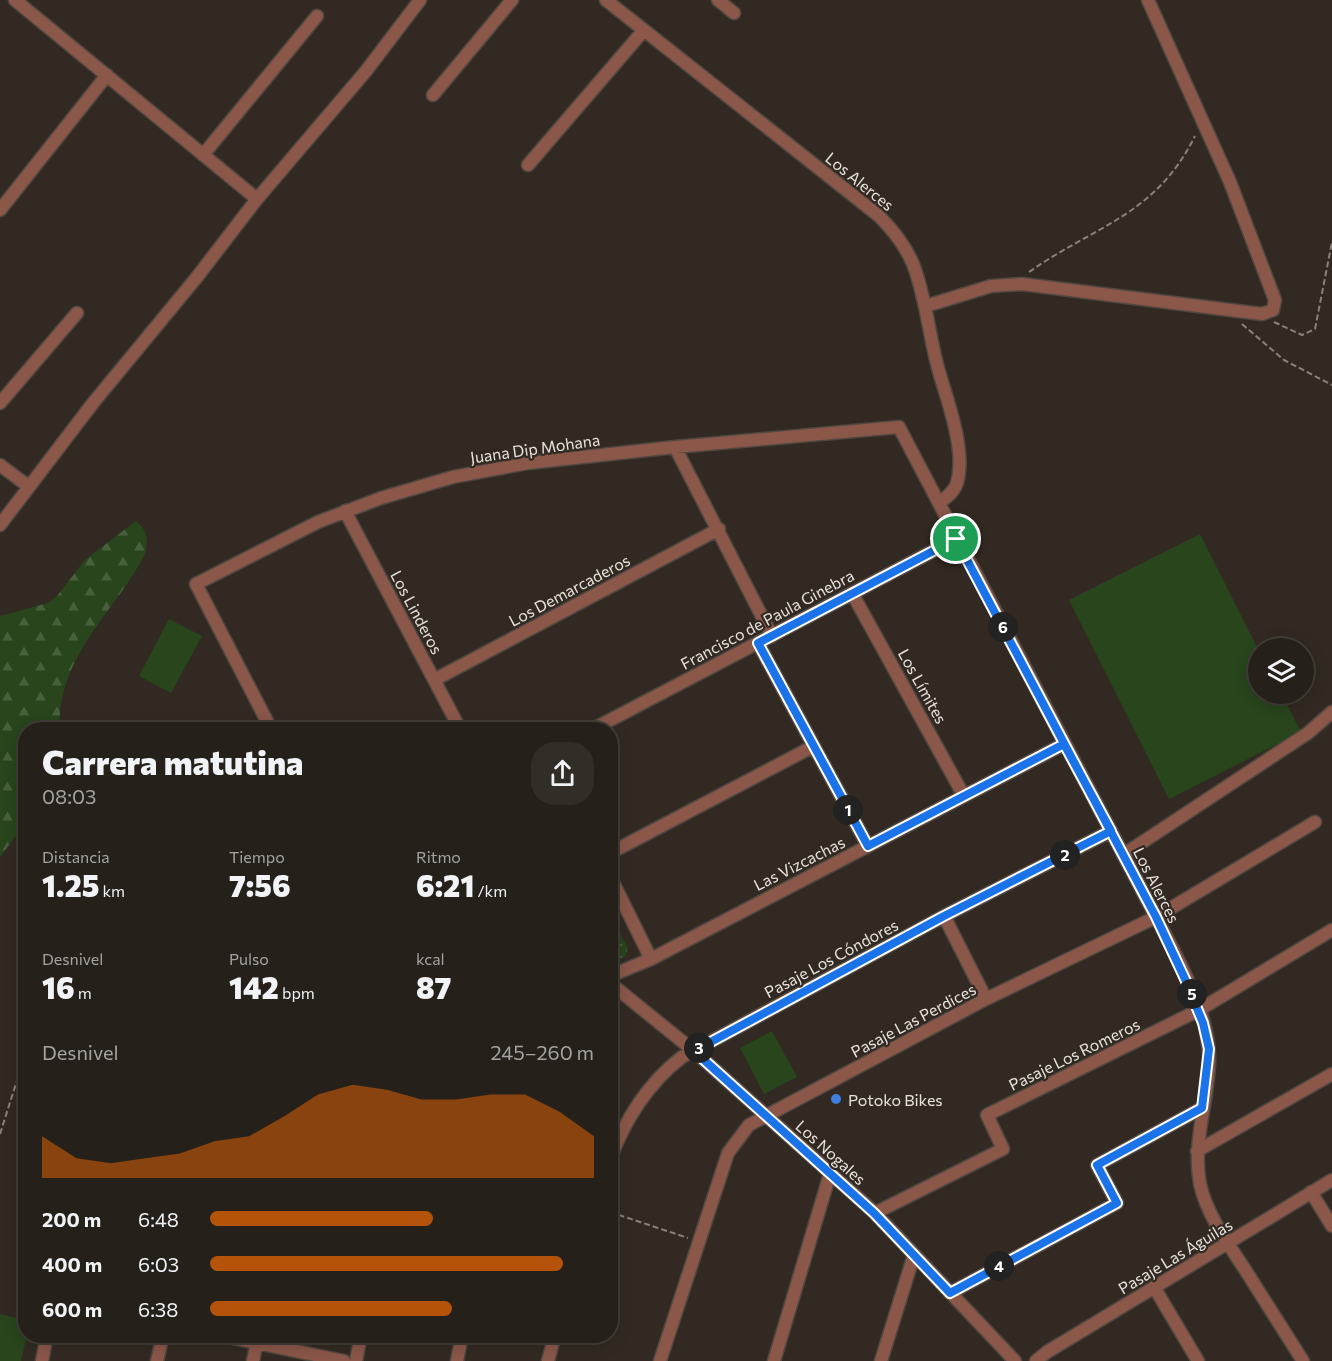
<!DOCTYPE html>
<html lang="es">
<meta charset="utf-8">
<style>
:root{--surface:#26201a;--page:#322d27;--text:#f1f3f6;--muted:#a4a3a2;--line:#423e39;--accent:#b45309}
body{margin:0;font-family:Commissioner,sans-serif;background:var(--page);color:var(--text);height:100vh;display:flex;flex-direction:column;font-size:22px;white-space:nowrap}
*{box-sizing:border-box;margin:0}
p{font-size:20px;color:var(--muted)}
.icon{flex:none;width:33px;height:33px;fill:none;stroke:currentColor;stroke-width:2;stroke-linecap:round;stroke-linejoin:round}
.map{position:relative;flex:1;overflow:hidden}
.sheet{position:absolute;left:18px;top:722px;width:600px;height:621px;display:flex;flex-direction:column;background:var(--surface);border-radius:24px;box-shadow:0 3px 15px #0003,0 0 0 2px var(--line)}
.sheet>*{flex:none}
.fabs{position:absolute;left:1248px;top:638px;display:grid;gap:12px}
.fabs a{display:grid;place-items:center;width:66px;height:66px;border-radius:50%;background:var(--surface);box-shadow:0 3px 15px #0003,0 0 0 2px var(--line);font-size:30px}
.pin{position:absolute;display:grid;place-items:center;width:51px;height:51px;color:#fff;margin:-26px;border:3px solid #fff;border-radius:50%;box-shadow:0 2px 6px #0007}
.km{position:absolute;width:30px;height:30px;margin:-15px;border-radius:50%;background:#222;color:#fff;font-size:16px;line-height:30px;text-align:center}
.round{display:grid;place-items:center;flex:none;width:63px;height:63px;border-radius:24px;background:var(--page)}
.summary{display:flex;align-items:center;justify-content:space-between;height:102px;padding:0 24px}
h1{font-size:33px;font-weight:800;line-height:45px}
.figures{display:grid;grid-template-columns:repeat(3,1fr);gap:9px;height:102px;padding:6px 24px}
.figures div{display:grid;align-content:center}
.figures b{font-size:30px;font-weight:800}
.figures small{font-size:16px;font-weight:400}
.figures p{font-size:16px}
.chart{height:168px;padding:12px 24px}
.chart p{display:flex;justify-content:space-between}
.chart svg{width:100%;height:108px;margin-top:6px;fill:var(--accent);opacity:.7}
ul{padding:0 24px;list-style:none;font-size:20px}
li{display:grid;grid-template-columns:96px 72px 1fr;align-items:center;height:45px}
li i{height:15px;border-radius:8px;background:var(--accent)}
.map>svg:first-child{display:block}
.grass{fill:url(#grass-dots)}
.forest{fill:url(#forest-firs)}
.pitch{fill:#28451c}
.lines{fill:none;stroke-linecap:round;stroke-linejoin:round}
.minor-casing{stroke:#4f4740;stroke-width:15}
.path{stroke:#89827b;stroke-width:2;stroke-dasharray:6 3;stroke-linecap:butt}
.minor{stroke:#8a5749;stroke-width:12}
.route-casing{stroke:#fff;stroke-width:12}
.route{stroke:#1a73e8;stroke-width:8}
.shop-dot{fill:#3f7fe0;stroke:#322a22;stroke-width:2}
.labels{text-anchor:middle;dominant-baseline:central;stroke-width:4.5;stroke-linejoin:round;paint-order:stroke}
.street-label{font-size:16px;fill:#e7e2dc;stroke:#322a22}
.poi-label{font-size:16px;fill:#e7e2dc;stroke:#322a22;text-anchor:start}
</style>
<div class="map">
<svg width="1332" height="1361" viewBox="0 0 1332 1361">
<defs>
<pattern id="grass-dots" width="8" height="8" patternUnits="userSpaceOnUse" patternTransform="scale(1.5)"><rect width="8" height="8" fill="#28451c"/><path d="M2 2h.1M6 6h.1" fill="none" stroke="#47603c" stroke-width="1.8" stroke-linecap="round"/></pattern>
<pattern id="forest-firs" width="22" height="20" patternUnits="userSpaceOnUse" patternTransform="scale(1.5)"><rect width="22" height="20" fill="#28451c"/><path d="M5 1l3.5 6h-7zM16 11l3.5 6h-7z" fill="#47603c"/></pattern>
</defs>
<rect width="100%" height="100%" fill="#322a22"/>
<!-- grass -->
<path class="grass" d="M610,915l18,33 -3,9 -14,6z"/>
<!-- forest -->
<path class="forest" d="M136,521c12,10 12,19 9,33 -31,60 -88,102 -85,175h-34l-1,99 -10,9 -15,20v-241l48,-13 9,-7 28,-36z"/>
<!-- pitch -->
<path class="pitch" d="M1200,534l58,115v44h23l20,39 -132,67 -100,-199z
M169,619l33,17 -31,57 -32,-17z
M772,1031l25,46 -33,17 -24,-46z
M0,1314l25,6 2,15 -6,26h-21z"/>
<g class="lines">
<defs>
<path id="minor" d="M15,0l242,199
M606,0l273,216c14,14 26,29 34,48 14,36 16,75 27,111 9,30 26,77 17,108 -3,9 -11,15 -18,20
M718,0l16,13
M433,95l79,-95
M203,155l114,-139
M528,165l116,-135
M0,210l107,-135
M926,306l65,-20 31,-2 240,30 11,-4 2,-10 -45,-118 -82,-182
M0,403l77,-90
M675,447l97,189
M0,465l28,21
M345,511l115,218
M0,525l93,-122 104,-126 60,-78 109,-128 54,-71
M852,593l112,203
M758,643l110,203
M434,680l285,-151
M271,729l-75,-145 122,-62 63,-24 72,-21 75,-14 147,-16 224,-20 257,490c21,41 55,98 53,145 -1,42 -17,79 -9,122 7,31 27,58 44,84 20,31 39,62 59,93
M593,729l363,-190
M610,853l204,-107
M1123,855l185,-122 24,-21
M610,876l41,83
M944,916l42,83
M610,976l41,-17 413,-215
M610,983l84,68 181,162 140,148
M1197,1151l135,-77
M610,1160c14,-39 38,-77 72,-103l262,-141 167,-85
M1311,1192l21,34
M875,1213l128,-64 -16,-34 212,-105 133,-80
M1154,1287l44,74
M950,1293l167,-90 -20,-38 105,-57
M218,1335l126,26
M42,1361l5,-26
M157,1361l6,-26
M253,1361l5,-25
M356,1361l5,-26
M457,1361l5,-26
M548,1361l7,-26
M660,1361l68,-208 21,-28 237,-126 170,-82 159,-95
M774,1361l56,-187
M881,1361l33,-106
M1036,1361l11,-9 285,-172"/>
</defs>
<!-- minor casing -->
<use href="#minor" class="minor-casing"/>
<!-- path -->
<path class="path" d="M1029,272c67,-47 126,-56 166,-136
M1274,322l28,13 13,-6 17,-87
M1242,324l42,36 48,25
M0,1134l26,-82
M610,1212l78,26"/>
<!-- minor -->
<use href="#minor" class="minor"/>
</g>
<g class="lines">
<defs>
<path id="route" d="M956,539l-198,104 110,203 196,-102 47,87 -167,85 -250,135 180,162 76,80 167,-90 -20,-38 105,-57 7,-59 -6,-26 -18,-44 -29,-62 -200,-378"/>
</defs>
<!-- route casing -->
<use href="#route" class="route-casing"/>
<!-- route -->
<use href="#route" class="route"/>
</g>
<!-- markers -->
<circle class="shop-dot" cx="836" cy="1099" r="6"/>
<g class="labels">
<!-- street labels -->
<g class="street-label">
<text transform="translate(860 181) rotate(39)">Los Alerces</text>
<text transform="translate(535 448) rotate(-8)">Juana Dip Mohana</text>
<text transform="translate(569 590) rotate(-28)">Los Demarcaderos</text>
<text transform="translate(417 612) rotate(62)">Los Linderos</text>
<text transform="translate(767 619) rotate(-28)">Francisco de Paula Ginebra</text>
<text transform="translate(923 686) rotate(61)">Los Límites</text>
<text transform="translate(799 863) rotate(-27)">Las Vizcachas</text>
<text transform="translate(1157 885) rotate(63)">Los Alerces</text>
<text transform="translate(831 958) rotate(-28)">Pasaje Los Cóndores</text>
<text transform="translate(913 1020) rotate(-28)">Pasaje Las Perdices</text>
<text transform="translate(1074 1054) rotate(-26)">Pasaje Los Romeros</text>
<text transform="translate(831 1152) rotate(42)">Los Nogales</text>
<text transform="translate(1175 1256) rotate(-31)">Pasaje Las Águilas</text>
</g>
<!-- poi labels -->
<g class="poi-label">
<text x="848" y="1099">Potoko Bikes</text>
</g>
</g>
</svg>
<div class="fabs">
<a><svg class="icon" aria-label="layers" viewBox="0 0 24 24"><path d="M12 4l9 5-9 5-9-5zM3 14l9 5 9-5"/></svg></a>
</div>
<div class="pin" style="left:956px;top:539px;background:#1e9e55"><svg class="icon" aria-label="arrive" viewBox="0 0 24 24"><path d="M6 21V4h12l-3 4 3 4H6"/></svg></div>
<b class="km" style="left:848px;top:810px">1</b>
<b class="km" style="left:1065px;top:855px">2</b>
<b class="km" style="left:699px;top:1048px">3</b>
<b class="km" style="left:999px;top:1266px">4</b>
<b class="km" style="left:1192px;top:994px">5</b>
<b class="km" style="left:1003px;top:627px">6</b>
<section class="sheet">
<div class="summary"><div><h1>Carrera matutina</h1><p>08:03</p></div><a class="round"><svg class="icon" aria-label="share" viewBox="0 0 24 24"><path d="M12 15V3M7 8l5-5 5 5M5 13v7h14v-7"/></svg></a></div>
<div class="figures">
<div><p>Distancia</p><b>1.25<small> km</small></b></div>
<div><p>Tiempo</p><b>7:56</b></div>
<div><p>Ritmo</p><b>6:21<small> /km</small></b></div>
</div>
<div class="figures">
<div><p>Desnivel</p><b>16<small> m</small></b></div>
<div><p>Pulso</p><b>142<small> bpm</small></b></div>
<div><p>kcal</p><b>87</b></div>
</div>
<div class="chart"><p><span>Desnivel</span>245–260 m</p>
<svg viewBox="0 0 160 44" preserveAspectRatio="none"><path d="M0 44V27L10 36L20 38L30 36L40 34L50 29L60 27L70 19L80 10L90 6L100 8L110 12L120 12L130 10L140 10L150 17L160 27V44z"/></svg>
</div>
<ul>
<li><b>200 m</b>6:48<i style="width:58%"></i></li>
<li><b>400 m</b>6:03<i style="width:92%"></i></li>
<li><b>600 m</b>6:38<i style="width:63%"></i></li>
</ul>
</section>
</div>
